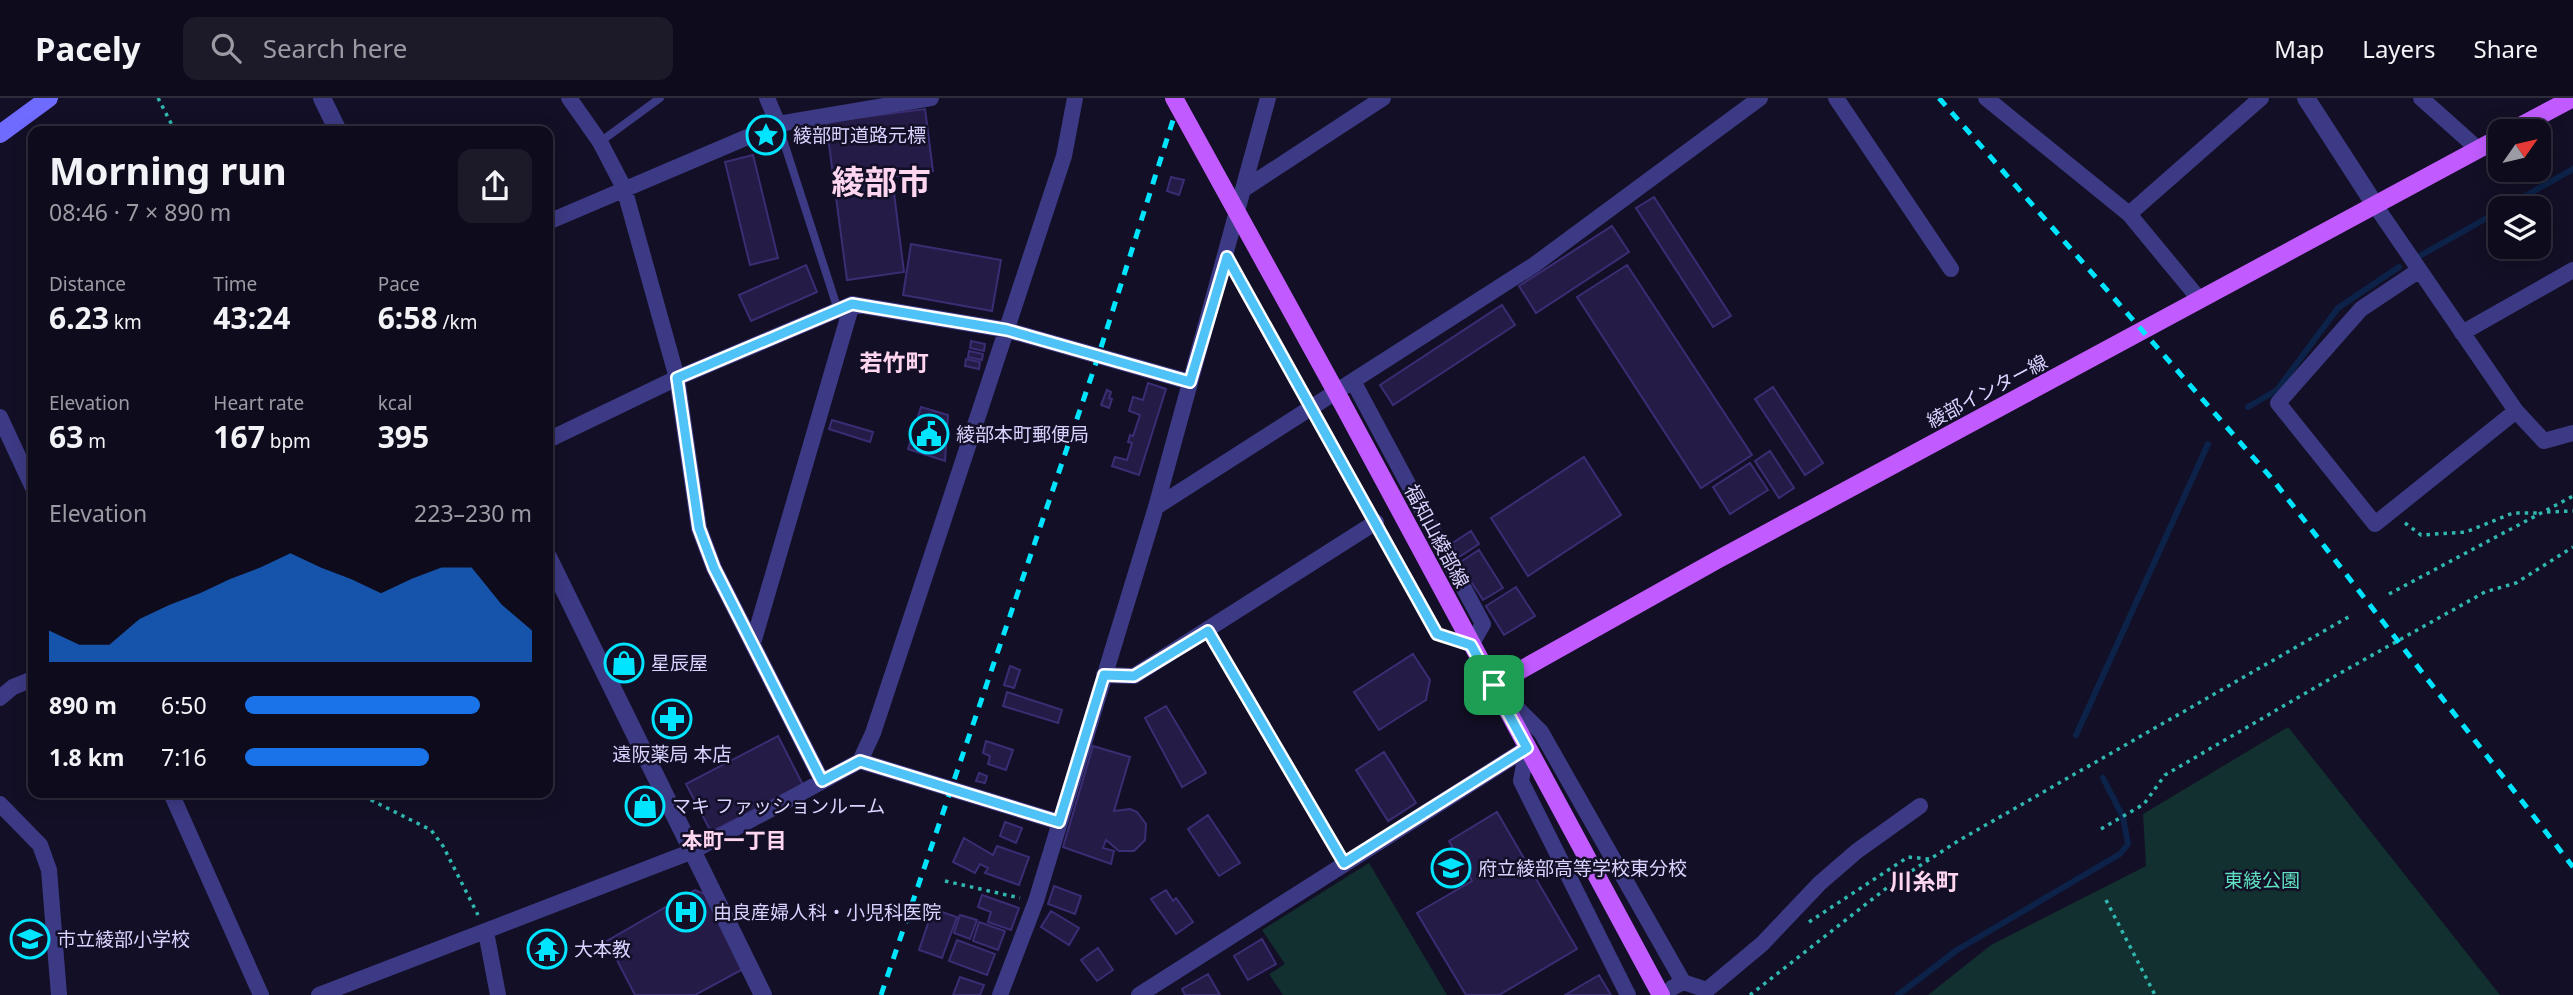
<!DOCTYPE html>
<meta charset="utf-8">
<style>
:root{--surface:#0e0b1c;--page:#1c1929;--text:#f1f3f6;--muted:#9b9ba3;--line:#2e2b3b;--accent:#1a73e8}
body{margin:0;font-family:"Noto Sans","Noto Sans JP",sans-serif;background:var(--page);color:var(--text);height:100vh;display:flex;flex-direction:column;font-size:26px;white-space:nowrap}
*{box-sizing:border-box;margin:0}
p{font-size:23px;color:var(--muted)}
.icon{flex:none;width:38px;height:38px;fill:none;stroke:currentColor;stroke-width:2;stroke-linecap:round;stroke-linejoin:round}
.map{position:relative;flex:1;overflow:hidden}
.details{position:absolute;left:28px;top:28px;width:525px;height:672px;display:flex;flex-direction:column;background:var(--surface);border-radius:14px;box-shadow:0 4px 18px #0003,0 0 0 2px var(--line)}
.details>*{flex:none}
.needle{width:46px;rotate:56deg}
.tools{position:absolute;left:2488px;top:21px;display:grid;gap:14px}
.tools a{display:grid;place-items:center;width:63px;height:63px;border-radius:14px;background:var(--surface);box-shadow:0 4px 18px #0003,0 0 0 2px var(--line);font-size:35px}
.pin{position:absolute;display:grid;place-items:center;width:60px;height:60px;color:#fff;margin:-30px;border-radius:14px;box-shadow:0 4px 10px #0006}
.round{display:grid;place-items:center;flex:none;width:74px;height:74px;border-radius:14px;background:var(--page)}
.overview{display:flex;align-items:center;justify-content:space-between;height:119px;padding:0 21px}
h1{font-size:38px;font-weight:700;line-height:52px}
.metrics{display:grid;grid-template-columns:repeat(3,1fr);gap:10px;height:119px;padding:7px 21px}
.metrics div{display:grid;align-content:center}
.metrics b{font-size:30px;font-weight:700}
.metrics small{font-size:19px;font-weight:400}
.metrics p{font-size:19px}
.chart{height:196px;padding:14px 21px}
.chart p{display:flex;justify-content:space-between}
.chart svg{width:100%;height:126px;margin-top:7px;fill:var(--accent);opacity:.7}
ul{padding:0 21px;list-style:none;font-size:23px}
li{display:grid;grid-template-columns:112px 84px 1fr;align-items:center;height:52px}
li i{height:18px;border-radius:9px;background:var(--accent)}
header{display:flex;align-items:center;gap:42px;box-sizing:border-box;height:98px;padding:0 35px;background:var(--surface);border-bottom:2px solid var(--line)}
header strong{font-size:33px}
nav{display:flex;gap:38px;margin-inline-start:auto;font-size:24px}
.search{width:490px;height:63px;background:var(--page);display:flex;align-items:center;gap:18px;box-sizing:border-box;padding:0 24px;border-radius:14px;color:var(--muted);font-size:26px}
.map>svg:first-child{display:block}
.green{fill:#12302f}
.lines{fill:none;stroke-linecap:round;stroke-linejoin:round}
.stream{stroke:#0c2248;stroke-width:6}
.building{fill:#241b47;stroke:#3b2d73;stroke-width:2}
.path{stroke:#2fb8b0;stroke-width:3.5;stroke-dasharray:3.5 5;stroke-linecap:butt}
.service{stroke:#3d3a85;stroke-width:8}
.minor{stroke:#3d3a85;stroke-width:16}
.tertiary{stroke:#3d3a85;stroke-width:18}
.secondary{stroke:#6f6bff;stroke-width:18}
.primary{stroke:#c25bff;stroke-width:18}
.rail{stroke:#00e5ff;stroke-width:5;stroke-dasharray:10 9;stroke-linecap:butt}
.primary-bridge{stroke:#c25bff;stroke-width:18}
.route-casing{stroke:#fff;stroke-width:14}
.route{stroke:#4fc3f7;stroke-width:9}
.labels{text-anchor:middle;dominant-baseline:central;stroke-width:5;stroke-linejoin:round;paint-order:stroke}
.poi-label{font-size:19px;fill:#d9d4ff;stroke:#130f26;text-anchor:start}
.street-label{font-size:19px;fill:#d9d4ff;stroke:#130f26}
.park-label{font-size:19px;fill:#5fe0c0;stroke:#130f26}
.neighbourhood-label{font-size:21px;font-weight:bold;fill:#ffd6f0;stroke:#130f26}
.quarter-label{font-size:23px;font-weight:bold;fill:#ffd6f0;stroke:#130f26}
.town-label{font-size:33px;font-weight:bold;fill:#ffd6f0;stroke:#130f26}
</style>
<header>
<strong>Pacely</strong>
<div class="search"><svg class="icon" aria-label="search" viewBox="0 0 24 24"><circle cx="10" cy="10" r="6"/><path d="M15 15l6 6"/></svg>Search here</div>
<nav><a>Map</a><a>Layers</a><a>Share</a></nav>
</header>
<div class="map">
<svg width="2573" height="897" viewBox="0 0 2573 897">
<rect width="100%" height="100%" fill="#130f26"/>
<!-- green -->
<path class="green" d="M2288,629l212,268h-572l63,-50 155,-79 -3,-52z
M1369,765l78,132h-164l-14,-21 16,-10 -23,-34z"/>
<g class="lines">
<!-- stream -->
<path class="stream" d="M2504,110l69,-39
M2416,160l85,-48
M2248,309l29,-17 61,-82 61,-41
M2076,637l132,-291
M1898,897l59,-45 163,-96 8,-10 -5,-27 -20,-39"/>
</g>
<!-- building -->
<path class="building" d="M925,11l8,62 -41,6 12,95 -57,8 -21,-158z
M753,57l25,103 -28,7 -25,-103z
M1171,79l13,3 -5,15 -12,-4z
M1654,99l77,119 -18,11 -77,-119z
M1612,128l17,26 -93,61 -17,-27z
M911,146l90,16 -9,51 -89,-16z
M806,167l11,27 -66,29 -12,-26z
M1627,167l125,190 -51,33 -124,-191z
M1502,207l13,20 -122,80 -13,-20z
M971,243l14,3 -1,7 -14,-3z
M969,253l14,3 -1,6 -14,-3z
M966,261l14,3 -1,7 -14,-3z
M1148,285l18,6 -27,86 -27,-9 3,-9 12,3 5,-17 -4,-1 2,-7 3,1 7,-21 -11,-4 4,-14 10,3z
M1773,289l50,76 -18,12 -50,-76z
M1107,292l4,2 -2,6 3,1 -3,9 -8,-3z
M921,309l27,8 -3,46 -37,-12z
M832,322l41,12 -3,10 -41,-13z
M1770,353l24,37 -15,10 -24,-37z
M1584,359l37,58 -93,61 -37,-58z
M1750,365l18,27 -38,24 -17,-27z
M1471,433l8,13 -20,13 -8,-13z
M1479,452l24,38 -20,12 -24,-37z
M1516,489l19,29 -31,19 -18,-29z
M1413,556l17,26 -4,20 -47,30 -25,-38z
M1010,568l10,4 -6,18 -10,-3z
M1007,594l55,18 -4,13 -55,-17z
M1166,608l40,67 -24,14 -37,-69z
M778,638l25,49 -92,47 -25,-48z
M986,643l27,9 -7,20 -18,-6 2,-8 -7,-3z
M1093,648l37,11 -16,54 16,-2 7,3 9,12 -1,16 -11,11h-15l-13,-11 -3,8 11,3 -3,13 -48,-17z
M1384,654l32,51 -28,18 -32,-51z
M979,675l8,3 -2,7 -9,-2z
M1497,714l80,137 -78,46h-33l-49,-82 55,-32 -23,-40z
M1208,717l32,48 -21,13 -31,-47z
M1005,724l17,6 -6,15 -16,-7z
M964,740l29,17 4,-9 32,11 -10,28 -34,-12 3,-5 -8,-4 -5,9 -22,-11z
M1054,788l27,10 -6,18 -27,-10z
M695,792l14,6 36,72 -50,27h-60l-28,-54z
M1166,792l7,11 3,-3 17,24 -17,12 -25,-35z
M982,797l37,13 -8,22 -23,-8 3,-10 -13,-5z
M933,811l24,8 -15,41 -23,-8z
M1051,813l28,17 -10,17 -28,-18z
M960,817l17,5 -7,19 -16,-6z
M979,824l26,9 -7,19 -25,-9z
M1262,841l14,25 -28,16 -14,-24z
M957,842l38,14 -8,21 -38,-14z
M1098,850l15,22 -16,11 -16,-21z
M1208,876l12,21h-35l-3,-6z
M1599,877l12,20h-46z
M960,879l24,8 -4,10h-27z"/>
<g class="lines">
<!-- path -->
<path class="path" d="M158,0l17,33
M1238,178l64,115
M1320,325l47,84
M2547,414l26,-1
M2405,425l16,12 45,-3 47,-19h26
M1383,438l54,98 9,3
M2389,496l184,-98
M366,695l5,7 60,30 12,16 35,69
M2101,731l43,-25 21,-29 170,-99 150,-84 31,-9 57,-36
M945,783l75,17
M2106,802l49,95
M1809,824l99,-65 21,2
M1750,897l143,-112 65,-42 394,-226"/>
<!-- service -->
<path class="service" d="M778,26l60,186
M600,44l60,-44
M1208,533l136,232"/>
<!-- minor -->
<path class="minor" d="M569,0l31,44 24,46 53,190 22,150 15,40 108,213
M767,0l11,26
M1836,0l115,171
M1986,0l143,116 71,86
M2421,0l57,51
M1244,91l139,-91
M2375,107l141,206 -141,113 -97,-121 83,-94 57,-38
M2129,116l132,-116
M548,124l230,-98 153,-26
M2462,235l111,-63
M1353,283l130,243 -12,21
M2516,313l28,30 29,-8
M0,319l33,71
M548,342l129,-62 175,-74 155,26 183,52
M1156,409l378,-242 226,-167
M753,545l99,-339
M1104,577l30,1 242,-154
M1501,594l40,40 142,250 -11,6
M0,600l13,-11 20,-8
M1527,650l-6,33 107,214
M860,663l199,61
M171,695l90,202
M0,706l40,41 9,25 10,125
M486,834l12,63
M1683,884l24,8 55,-46 58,-61 37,-32 63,-45
M319,897l374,-144 167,-90 13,-28 191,-577 11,-58
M1000,897l36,-94 120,-394 112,-409
M1139,897l388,-247"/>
<!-- tertiary -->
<path class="tertiary" d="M322,0l16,33
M2306,0l69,107
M548,459l215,438"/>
<!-- secondary -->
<path class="secondary" d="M0,36l49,-36"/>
<!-- primary -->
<path class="primary" d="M2511,33l62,-33
M1341,303l320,594
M1494,587l223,-125 784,-423"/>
<!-- rail -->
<path class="rail" d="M1939,0l334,382 300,387
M881,897l217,-638 82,-259"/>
<!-- primary-bridge -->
<path class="primary-bridge" d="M1174,0l167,303"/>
</g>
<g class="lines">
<defs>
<path id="route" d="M1227,159l210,377 34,11 56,103 -183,115 -136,-232 -74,45 -30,-1 -45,147 -199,-61 -38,20 -108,-213 -15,-40 -22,-150 175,-74 155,26 183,52z"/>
</defs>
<!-- route casing -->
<use href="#route" class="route-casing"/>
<!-- route -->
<use href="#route" class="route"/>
</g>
<!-- icons -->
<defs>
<symbol id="sight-ring" viewBox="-11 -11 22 22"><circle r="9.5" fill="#130f26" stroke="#00e5ff" stroke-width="1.5"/><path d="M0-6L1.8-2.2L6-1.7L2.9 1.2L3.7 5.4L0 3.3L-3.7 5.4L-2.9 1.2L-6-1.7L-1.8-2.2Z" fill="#00e5ff"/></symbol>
<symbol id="civic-ring" viewBox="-11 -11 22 22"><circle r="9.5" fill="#130f26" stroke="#00e5ff" stroke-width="1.5"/><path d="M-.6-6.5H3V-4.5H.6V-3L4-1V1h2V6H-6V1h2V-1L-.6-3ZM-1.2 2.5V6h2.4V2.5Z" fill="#00e5ff"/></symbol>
<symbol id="shop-ring" viewBox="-11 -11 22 22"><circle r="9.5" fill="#130f26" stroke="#00e5ff" stroke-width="1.5"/><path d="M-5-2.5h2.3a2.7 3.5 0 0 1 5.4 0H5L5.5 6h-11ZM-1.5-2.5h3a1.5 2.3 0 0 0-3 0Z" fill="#00e5ff"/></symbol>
<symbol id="pharmacy-ring" viewBox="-11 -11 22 22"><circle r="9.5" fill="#130f26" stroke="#00e5ff" stroke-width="1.5"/><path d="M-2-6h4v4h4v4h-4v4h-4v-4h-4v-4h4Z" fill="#00e5ff"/></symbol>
<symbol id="school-ring" viewBox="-11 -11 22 22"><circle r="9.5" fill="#130f26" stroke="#00e5ff" stroke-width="1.5"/><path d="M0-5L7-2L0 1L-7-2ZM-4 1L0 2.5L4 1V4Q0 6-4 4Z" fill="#00e5ff"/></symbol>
<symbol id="hospital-ring" viewBox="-11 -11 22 22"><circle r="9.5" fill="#130f26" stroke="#00e5ff" stroke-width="1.5"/><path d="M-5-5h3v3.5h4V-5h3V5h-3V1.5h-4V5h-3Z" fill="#00e5ff"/></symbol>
<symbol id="temple-ring" viewBox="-11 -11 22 22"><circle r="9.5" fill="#130f26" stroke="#00e5ff" stroke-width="1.5"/><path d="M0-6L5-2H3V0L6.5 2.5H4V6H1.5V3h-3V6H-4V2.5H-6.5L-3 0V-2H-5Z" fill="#00e5ff"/></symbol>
</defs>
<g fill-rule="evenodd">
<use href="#sight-ring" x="744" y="15" width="44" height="44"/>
<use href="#civic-ring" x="907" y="314" width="44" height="44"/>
<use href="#shop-ring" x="602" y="543" width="44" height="44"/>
<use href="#pharmacy-ring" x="650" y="599" width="44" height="44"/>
<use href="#shop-ring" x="623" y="686" width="44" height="44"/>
<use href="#school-ring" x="1429" y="748" width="44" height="44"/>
<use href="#hospital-ring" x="664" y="792" width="44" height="44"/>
<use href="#school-ring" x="8" y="819" width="44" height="44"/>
<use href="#temple-ring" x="525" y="829" width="44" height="44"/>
</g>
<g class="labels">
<!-- poi labels -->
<g class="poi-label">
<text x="793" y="37">綾部町道路元標</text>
<text x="956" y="336">綾部本町郵便局</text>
<text x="651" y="565">星辰屋</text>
<text x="672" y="656" text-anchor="middle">遠阪薬局 本店</text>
<text x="672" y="708">マキ ファッションルーム</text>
<text x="1478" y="770">府立綾部高等学校東分校</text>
<text x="713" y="814">由良産婦人科・小児科医院</text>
<text x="57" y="841">市立綾部小学校</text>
<text x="574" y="851">大本教</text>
</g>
<!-- street labels -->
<g class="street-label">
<text transform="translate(1987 293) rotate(-28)">綾部インター線</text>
<text transform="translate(1437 438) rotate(62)">福知山綾部線</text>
</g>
<!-- park labels -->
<g class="park-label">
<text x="2262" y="782">東綾公園</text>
</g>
<!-- neighbourhood labels -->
<g class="neighbourhood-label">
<text x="734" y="742">本町一丁目</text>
</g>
<!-- quarter labels -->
<g class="quarter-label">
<text x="894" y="264">若竹町</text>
<text x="1924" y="783">川糸町</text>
</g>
<!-- town labels -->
<g class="town-label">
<text x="881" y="83">綾部市</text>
</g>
</g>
</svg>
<div class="tools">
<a><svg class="needle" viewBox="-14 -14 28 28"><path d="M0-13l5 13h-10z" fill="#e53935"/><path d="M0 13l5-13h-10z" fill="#9b9ba3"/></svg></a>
<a><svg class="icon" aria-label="layers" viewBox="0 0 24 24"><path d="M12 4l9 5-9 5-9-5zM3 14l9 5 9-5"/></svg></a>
</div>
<div class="pin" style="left:1494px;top:587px;background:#1e9e55"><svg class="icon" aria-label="arrive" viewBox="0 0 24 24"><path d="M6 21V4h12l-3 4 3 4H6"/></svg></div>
<section class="details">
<div class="overview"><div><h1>Morning run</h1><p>08:46 · 7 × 890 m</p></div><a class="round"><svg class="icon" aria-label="share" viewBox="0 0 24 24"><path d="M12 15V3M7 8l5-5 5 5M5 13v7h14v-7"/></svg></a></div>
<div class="metrics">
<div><p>Distance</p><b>6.23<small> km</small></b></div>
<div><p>Time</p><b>43:24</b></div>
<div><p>Pace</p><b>6:58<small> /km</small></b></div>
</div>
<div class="metrics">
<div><p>Elevation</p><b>63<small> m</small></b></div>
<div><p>Heart rate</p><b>167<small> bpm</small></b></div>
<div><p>kcal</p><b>395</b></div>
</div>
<div class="chart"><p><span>Elevation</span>223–230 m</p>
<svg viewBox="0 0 160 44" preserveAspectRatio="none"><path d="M0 44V33L10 38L20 38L30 29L40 24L50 20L60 15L70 11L80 6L90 11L100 15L110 20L120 15L130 11L140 11L150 24L160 33V44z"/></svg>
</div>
<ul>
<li><b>890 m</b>6:50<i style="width:82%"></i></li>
<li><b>1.8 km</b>7:16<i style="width:64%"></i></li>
</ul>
</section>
</div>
